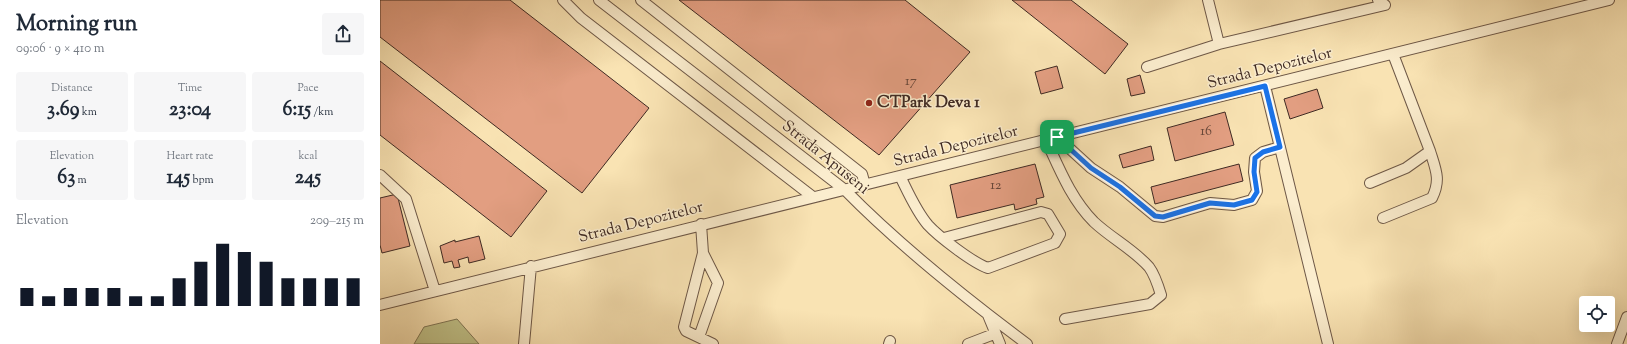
<!DOCTYPE html>
<meta charset="utf-8">
<style>
:root{--surface:#fff;--page:#f6f6f7;--text:#1f2937;--muted:#747a83;--accent:#111827}
body{margin:0;font-family:"Sorts Mill Goudy",serif;background:var(--page);color:var(--text);height:100vh;display:flex;flex-direction:column;font-size:15px;white-space:nowrap}
*{box-sizing:border-box;margin:0}
p{font-size:13px;color:var(--muted)}
.icon{flex:none;width:22px;height:22px;fill:none;stroke:currentColor;stroke-width:2;stroke-linecap:round;stroke-linejoin:round}
.map{position:relative;flex:1;overflow:hidden}
.side{display:flex;flex-direction:column;background:var(--surface);width:380px}
.side>*{flex:none}
.tools{position:absolute;left:1199px;top:296px;display:grid;gap:8px}
.tools a{display:grid;place-items:center;width:36px;height:36px;border-radius:4px;background:var(--surface);box-shadow:0 4px 16px #0002;font-size:20px}
.pin{position:absolute;display:grid;place-items:center;width:34px;height:34px;color:#fff;margin:-17px;border-radius:8px;box-shadow:0 2px 6px #0006}
.round{display:grid;place-items:center;flex:none;width:42px;height:42px;border-radius:4px;background:var(--page)}
.summary{display:flex;align-items:center;justify-content:space-between;height:68px;padding:0 16px}
h1{font-size:22px;font-weight:700;line-height:30px}
.stats{display:grid;grid-template-columns:repeat(3,1fr);gap:6px;height:68px;padding:4px 16px}
.stats div{display:grid;align-content:center;border-radius:4px;background:var(--page);text-align:center}
.stats b{font-size:20px;font-weight:700}
.stats small{font-size:11px;font-weight:400}
.stats p{font-size:11px}
.chart{height:112px;padding:8px 16px}
.chart p{display:flex;justify-content:space-between}
.chart svg{width:100%;height:72px;margin-top:4px;stroke:var(--accent);stroke-width:6}
main{display:flex;flex:1;min-height:0}
.map>svg:first-child{display:block}
.green{fill:#c1c38a;stroke:#807656}
.building{fill:#e29e81;stroke:#3f2a23}
.lines{fill:none;stroke-linecap:round;stroke-linejoin:round}
.minor-casing{stroke:#6e5847;stroke-width:12}
.minor{stroke:#fbedce;stroke-width:10}
.route-casing{stroke:#fff;stroke-width:8}
.route{stroke:#1a73e8;stroke-width:5}
.poi-dot{fill:#8f2418;stroke:#fbedce;stroke-width:1.5}
.labels{text-anchor:middle;dominant-baseline:central;stroke-width:3;stroke-linejoin:round;paint-order:stroke}
.number-label{font-size:14px;fill:#68473a}
.street-label{font-size:16px;fill:#3f2a23;stroke:#fbedce}
.poi-label{font-size:16px;font-weight:bold;fill:#3f2a23;stroke:#fbedce;text-anchor:start}
</style>
<main>
<section class="side">
<div class="summary"><div><h1>Morning run</h1><p>09:06 · 9 × 410 m</p></div><a class="round"><svg class="icon" aria-label="share" viewBox="0 0 24 24"><path d="M12 15V3M7 8l5-5 5 5M5 13v7h14v-7"/></svg></a></div>
<div class="stats">
<div><p>Distance</p><b>3.69<small> km</small></b></div>
<div><p>Time</p><b>23:04</b></div>
<div><p>Pace</p><b>6:15<small> /km</small></b></div>
</div>
<div class="stats">
<div><p>Elevation</p><b>63<small> m</small></b></div>
<div><p>Heart rate</p><b>145<small> bpm</small></b></div>
<div><p>kcal</p><b>245</b></div>
</div>
<div class="chart"><p><span>Elevation</span>209–215 m</p>
<svg viewBox="0 0 160 44" preserveAspectRatio="none"><path d="M5 44V33M15 44V38M25 44V33M35 44V33M45 44V33M55 44V38M65 44V38M75 44V27M85 44V17M95 44V6M105 44V11M115 44V17M125 44V27M135 44V27M145 44V27M155 44V27"/></svg>
</div>
</section>
<div class="map">
<svg width="1247" height="344" viewBox="0 0 1247 344">
<rect width="100%" height="100%" fill="#f9e3b3"/>
<filter id="stains"><feTurbulence type="fractalNoise" baseFrequency=".005" numOctaves="4"/><feColorMatrix values="0 0 0 0 .2 0 0 0 0 .09 0 0 0 0 .02 0 0 0 .5 -.17"/></filter>
<radialGradient id="worn" r=".72"><stop offset=".6" stop-color="#630" stop-opacity="0"/><stop offset="1" stop-color="#630" stop-opacity=".3"/></radialGradient>
<!-- green -->
<path class="green" d="M77,319l22,25h-65l10,-17z"/>
<!-- building -->
<path class="building" d="M0,0h130l139,108 -67,85 -202,-156z
M299,0h226l65,52 -91,103z
M632,0h59l57,44 -23,30z
M0,61l167,130 -36,46 -131,-102z
M677,66l6,22 -22,6 -6,-22z
M760,75l5,18 -14,3 -4,-17z
M937,89l6,19 -33,11 -6,-20z
M845,112l9,33 -59,16 -8,-33z
M771,146l3,14 -31,8 -4,-13z
M655,164l9,33 -8,2 1,5 -22,6 -1,-6 -57,14 -7,-33z
M859,164l4,17 -88,23 -4,-17z
M17,194l13,52 -28,7 -2,-8v-47z
M99,236l6,23 -16,4 -1,-6 -10,3 2,7 -6,1 -2,-7 -8,2 -4,-17 15,-6v2z"/>
<g class="lines">
<defs>
<path id="minor" d="M183,0l18,18 232,179
M219,0l246,190c55,56 119,107 182,154
M261,0l221,174 3,11
M839,44l166,-39 -7,-5
M767,67l72,-23 -11,-44
M885,86l63,258
M677,137l34,31 29,19 35,29 8,1 47,-14 24,2 18,-5 5,-9 -3,-19 1,-14 8,-6 17,-5
M666,140c13,28 25,59 48,82 17,16 39,27 55,45 6,8 9,18 12,28l-11,9 -85,15
M0,175l26,24 29,92
M520,176c8,16 16,35 28,49 10,11 45,38 60,43l67,-25 5,-9 -12,-20 -7,-2 -97,26
M990,183l36,-15 24,-17 -37,-97
M1003,218l49,-20c9,-18 4,-28 -2,-47
M321,224l2,29 -19,74 2,4 27,13
M0,305l1229,-305
M608,315l12,29
M319,337l19,-54 -15,-30
M144,344l7,-78
M509,344l1,-3
M588,344l26,-10
M1237,344l10,-27"/>
</defs>
<!-- minor casing -->
<use href="#minor" class="minor-casing"/>
<!-- minor -->
<use href="#minor" class="minor"/>
</g>
<g class="lines">
<defs>
<path id="route" d="M885,86l15,61 -17,5 -8,6 -1,14 3,20 -5,8 -18,5 -24,-2 -47,14 -8,-1 -35,-29 -29,-19 -34,-31z"/>
</defs>
<!-- route casing -->
<use href="#route" class="route-casing"/>
<!-- route -->
<use href="#route" class="route"/>
</g>
<!-- markers -->
<circle class="poi-dot" cx="489" cy="103" r="4"/>
<g class="labels">
<!-- number labels -->
<g class="number-label">
<text x="531" y="82">17</text>
<text x="826" y="132">16</text>
<text x="616" y="186">12</text>
</g>
<!-- street labels -->
<g class="street-label">
<text transform="translate(890 69) rotate(-14)">Strada Depozitelor</text>
<text transform="translate(576 147) rotate(-14)">Strada Depozitelor</text>
<text transform="translate(445 158) rotate(39)">Strada Apuseni</text>
<text transform="translate(261 223) rotate(-14)">Strada Depozitelor</text>
</g>
<!-- poi labels -->
<g class="poi-label">
<text x="497" y="103">CTPark Deva 1</text>
</g>
</g>
<rect width="100%" height="100%" filter="url(#stains)"/>
<rect width="100%" height="100%" fill="url(#worn)"/>
</svg>
<div class="tools">
<a><svg class="icon" aria-label="locate" viewBox="0 0 24 24"><circle cx="12" cy="12" r="6"/><path d="M12 2v4M12 18v4M2 12h4M18 12h4"/></svg></a>
</div>
<div class="pin" style="left:677px;top:137px;background:#1e9e55"><svg class="icon" aria-label="arrive" viewBox="0 0 24 24"><path d="M6 21V4h12l-3 4 3 4H6"/></svg></div>
</div>
</main>
